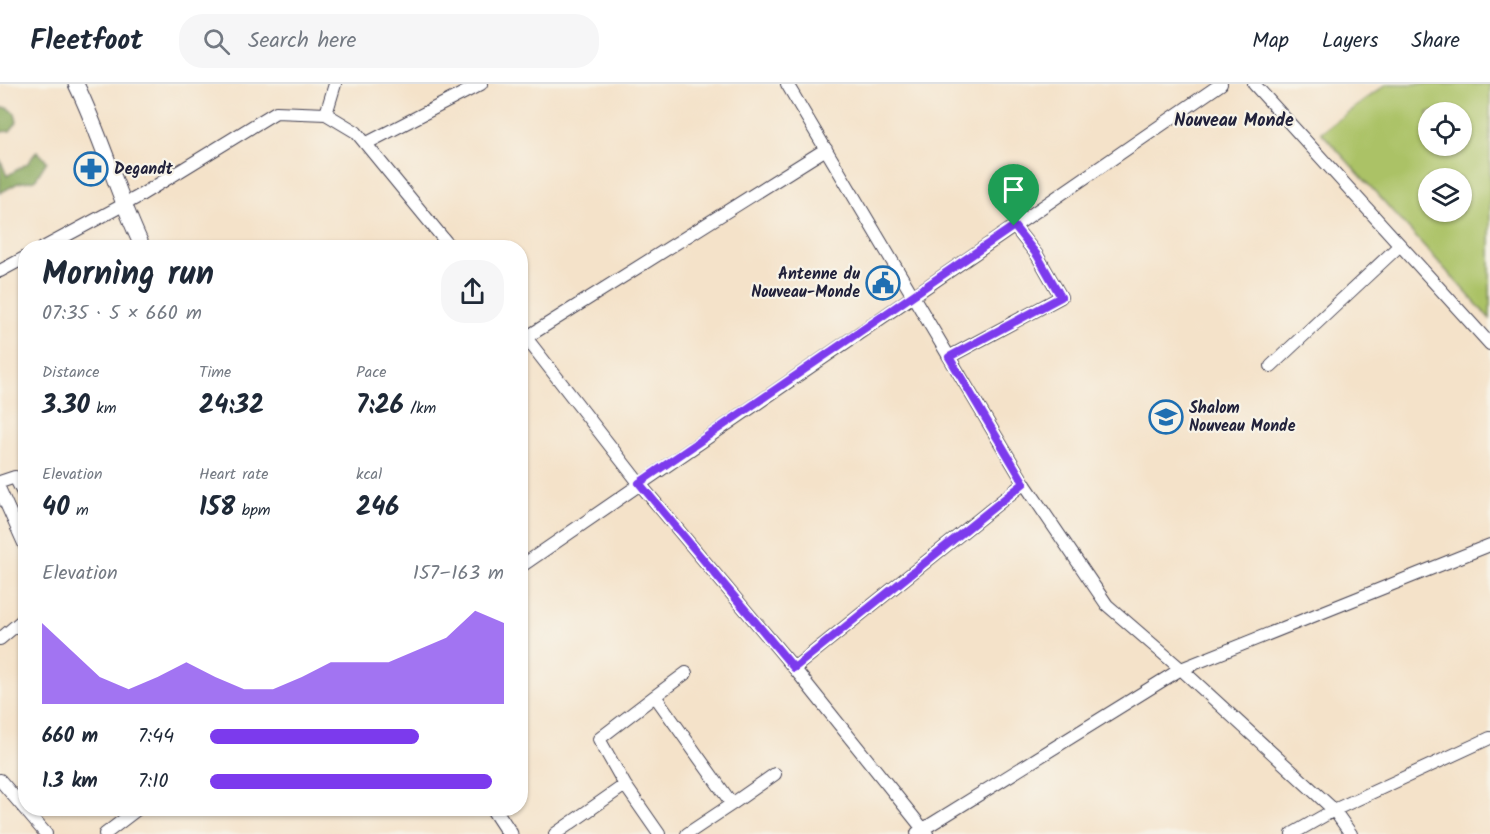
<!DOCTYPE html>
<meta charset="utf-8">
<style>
:root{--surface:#fff;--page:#f6f6f7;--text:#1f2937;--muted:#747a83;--line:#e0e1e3;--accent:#7c3aed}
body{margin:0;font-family:Kalam,sans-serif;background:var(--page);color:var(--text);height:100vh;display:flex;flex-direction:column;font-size:22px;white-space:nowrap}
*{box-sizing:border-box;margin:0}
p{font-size:20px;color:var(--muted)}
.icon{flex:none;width:33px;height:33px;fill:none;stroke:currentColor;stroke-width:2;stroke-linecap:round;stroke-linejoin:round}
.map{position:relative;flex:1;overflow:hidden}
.sheet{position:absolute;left:18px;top:156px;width:510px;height:576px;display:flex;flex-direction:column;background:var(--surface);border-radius:24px;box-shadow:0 2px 4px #0004}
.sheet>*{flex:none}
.tools{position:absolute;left:1418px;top:18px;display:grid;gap:12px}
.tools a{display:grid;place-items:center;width:54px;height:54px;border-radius:50%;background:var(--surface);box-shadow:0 2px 4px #0004;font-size:30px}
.pin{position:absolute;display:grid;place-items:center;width:51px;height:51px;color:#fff;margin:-62px -26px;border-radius:50% 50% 50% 0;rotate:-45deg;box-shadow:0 0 6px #0007}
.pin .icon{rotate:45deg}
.round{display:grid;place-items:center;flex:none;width:63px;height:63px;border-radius:24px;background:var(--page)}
.overview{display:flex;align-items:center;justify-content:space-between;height:102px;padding:0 24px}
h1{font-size:33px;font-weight:600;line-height:45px}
.metrics{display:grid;grid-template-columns:repeat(3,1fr);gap:9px;height:102px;padding:6px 24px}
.metrics div{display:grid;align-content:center}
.metrics b{font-size:26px;font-weight:600}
.metrics small{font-size:16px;font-weight:400}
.metrics p{font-size:16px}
.chart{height:168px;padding:12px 24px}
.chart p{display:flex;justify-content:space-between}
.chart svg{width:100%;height:108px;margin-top:6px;fill:var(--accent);opacity:.7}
ul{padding:0 24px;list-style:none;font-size:20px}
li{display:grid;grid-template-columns:96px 72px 1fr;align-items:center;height:45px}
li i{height:15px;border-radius:8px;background:var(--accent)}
header{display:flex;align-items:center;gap:36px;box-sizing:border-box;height:84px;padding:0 30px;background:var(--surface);border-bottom:2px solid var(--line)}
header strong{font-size:28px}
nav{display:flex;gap:33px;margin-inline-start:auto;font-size:21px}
.search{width:420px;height:54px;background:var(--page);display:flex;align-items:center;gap:15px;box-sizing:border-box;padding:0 21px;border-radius:24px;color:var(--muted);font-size:22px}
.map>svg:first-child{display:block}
.green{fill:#abc266;stroke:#667250;stroke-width:1.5;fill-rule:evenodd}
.forest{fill:#88a85b;stroke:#55654b;stroke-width:1.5}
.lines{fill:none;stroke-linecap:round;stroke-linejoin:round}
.minor-casing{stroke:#423f50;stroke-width:14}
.tertiary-casing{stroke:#423f50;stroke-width:17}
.minor{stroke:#fff;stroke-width:12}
.tertiary{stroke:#fff;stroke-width:15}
.route-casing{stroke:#fff;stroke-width:12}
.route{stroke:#7c3aed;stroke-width:8}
.labels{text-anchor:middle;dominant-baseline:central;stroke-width:4.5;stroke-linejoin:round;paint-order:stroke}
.poi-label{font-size:16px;font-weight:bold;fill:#22223b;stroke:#f7f3e8;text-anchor:start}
.neighbourhood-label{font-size:18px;font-weight:bold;fill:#22223b;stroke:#f7f3e8}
</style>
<header>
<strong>Fleetfoot</strong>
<div class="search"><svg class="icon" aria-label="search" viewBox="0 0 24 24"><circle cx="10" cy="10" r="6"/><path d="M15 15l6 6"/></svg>Search here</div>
<nav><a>Map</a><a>Layers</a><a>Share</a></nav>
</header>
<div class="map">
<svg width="1490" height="750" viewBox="0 0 1490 750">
<rect width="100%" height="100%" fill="#f7f3e8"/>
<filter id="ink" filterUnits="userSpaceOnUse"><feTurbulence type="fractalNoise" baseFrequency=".0167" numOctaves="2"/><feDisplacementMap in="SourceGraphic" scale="12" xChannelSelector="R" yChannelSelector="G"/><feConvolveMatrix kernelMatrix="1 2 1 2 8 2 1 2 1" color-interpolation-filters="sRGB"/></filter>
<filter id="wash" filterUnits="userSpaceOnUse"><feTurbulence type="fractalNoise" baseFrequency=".008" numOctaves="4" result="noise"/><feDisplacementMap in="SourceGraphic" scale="24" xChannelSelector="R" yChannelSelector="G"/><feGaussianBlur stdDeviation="1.35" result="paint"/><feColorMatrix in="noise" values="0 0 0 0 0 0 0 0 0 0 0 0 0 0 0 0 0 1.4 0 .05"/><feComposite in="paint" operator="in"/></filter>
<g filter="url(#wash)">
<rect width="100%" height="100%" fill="#f4e2c9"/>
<!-- green -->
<path class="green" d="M1387,0h103v235l-169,-187zM1428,28h33v34h-33zM1428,94h33v34h-33z"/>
<!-- forest -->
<path class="forest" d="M0,24h7l8,5 2,9 -7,9 -10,1z
M37,67l10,10 -12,19 -17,3 -18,10v-34l7,17 21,-13z"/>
</g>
<g filter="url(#ink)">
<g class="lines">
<defs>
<path id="minor" d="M787,0l237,399 83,122 74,64 153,141 17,24
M1254,0l236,260
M326,30l9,-30
M367,59l114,-59
M43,164l93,-50 140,-86 50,2 30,18 95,116
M0,187l26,-14
M520,246l119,153 155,185 133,166
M527,253l299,-188
M949,273l112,-60 -24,-42 -23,-29
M1271,282l128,-120
M0,398l15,-5 11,22
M0,406l26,58
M520,483l701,-483
M0,555l26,-22
M794,584l230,-185
M655,612l31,-23
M0,696l46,54
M732,720l43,-30
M917,749l264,-164 309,-124
M105,750l34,-26
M555,750l70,-49
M659,750l-34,-49 -26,-46 56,-43 77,108 -45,30
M1292,750l42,-24 156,-72"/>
<path id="tertiary" d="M76,0c26,53 41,110 67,164
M493,724l17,26"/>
</defs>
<!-- minor casing -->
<use href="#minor" class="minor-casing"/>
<!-- tertiary casing -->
<use href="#tertiary" class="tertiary-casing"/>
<!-- minor -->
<use href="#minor" class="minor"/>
<!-- tertiary -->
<use href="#tertiary" class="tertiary"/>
</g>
</g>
<g class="lines" filter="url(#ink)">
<defs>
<path id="route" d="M1014,142l23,29 24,42 -112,60 75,126 -230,185 -155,-185z"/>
</defs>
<!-- route casing -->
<use href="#route" class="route-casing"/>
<!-- route -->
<use href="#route" class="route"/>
</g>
<!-- icons -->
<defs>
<symbol id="pharmacy-ring" viewBox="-11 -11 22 22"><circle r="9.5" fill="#f7f3e8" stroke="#1f6fb2" stroke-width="1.5"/><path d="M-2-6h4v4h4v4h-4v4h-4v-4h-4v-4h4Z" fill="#1f6fb2"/></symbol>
<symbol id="civic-ring" viewBox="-11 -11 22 22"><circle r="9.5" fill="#f7f3e8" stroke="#1f6fb2" stroke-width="1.5"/><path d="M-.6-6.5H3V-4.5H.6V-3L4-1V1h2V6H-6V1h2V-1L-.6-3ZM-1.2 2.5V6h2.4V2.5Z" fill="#1f6fb2"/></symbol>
<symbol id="school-ring" viewBox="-11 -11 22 22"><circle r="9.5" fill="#f7f3e8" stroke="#1f6fb2" stroke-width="1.5"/><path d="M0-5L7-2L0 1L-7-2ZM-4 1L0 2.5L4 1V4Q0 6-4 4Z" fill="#1f6fb2"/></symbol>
</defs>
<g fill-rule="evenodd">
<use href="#pharmacy-ring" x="72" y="66" width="38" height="38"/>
<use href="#civic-ring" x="864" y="180" width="38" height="38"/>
<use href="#school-ring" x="1147" y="314" width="38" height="38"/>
</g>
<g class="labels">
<!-- poi labels -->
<g class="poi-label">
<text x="114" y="85">Degandt</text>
<text x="860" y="190" text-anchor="end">Antenne du<tspan x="860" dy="18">Nouveau-Monde</tspan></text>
<text x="1189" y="324">Shalom<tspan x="1189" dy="18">Nouveau Monde</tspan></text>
</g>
<!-- neighbourhood labels -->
<g class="neighbourhood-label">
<text x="1234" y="37">Nouveau Monde</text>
</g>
</g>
</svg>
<div class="tools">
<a><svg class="icon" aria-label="locate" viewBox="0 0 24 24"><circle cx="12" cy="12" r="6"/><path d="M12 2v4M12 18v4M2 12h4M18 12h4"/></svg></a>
<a><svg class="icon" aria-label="layers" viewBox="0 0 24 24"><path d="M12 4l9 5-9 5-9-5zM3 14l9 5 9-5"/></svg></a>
</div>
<div class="pin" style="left:1014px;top:142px;background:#1e9e55"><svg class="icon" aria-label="arrive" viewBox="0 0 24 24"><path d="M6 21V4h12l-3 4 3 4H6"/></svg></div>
<section class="sheet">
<div class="overview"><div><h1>Morning run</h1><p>07:35 · 5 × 660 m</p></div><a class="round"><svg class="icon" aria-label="share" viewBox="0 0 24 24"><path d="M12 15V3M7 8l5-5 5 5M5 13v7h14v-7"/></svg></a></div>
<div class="metrics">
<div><p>Distance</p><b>3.30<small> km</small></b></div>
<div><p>Time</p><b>24:32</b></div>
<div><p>Pace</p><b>7:26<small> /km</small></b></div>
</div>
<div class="metrics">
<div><p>Elevation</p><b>40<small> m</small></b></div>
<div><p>Heart rate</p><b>158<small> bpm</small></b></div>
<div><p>kcal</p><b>246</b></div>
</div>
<div class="chart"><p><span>Elevation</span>157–163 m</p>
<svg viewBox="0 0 160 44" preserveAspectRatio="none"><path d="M0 44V11L10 22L20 33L30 38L40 33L50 27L60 33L70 38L80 38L90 33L100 27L110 27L120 27L130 22L140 17L150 6L160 11V44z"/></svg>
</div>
<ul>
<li><b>660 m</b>7:44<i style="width:71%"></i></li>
<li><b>1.3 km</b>7:10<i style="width:96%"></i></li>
</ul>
</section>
</div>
